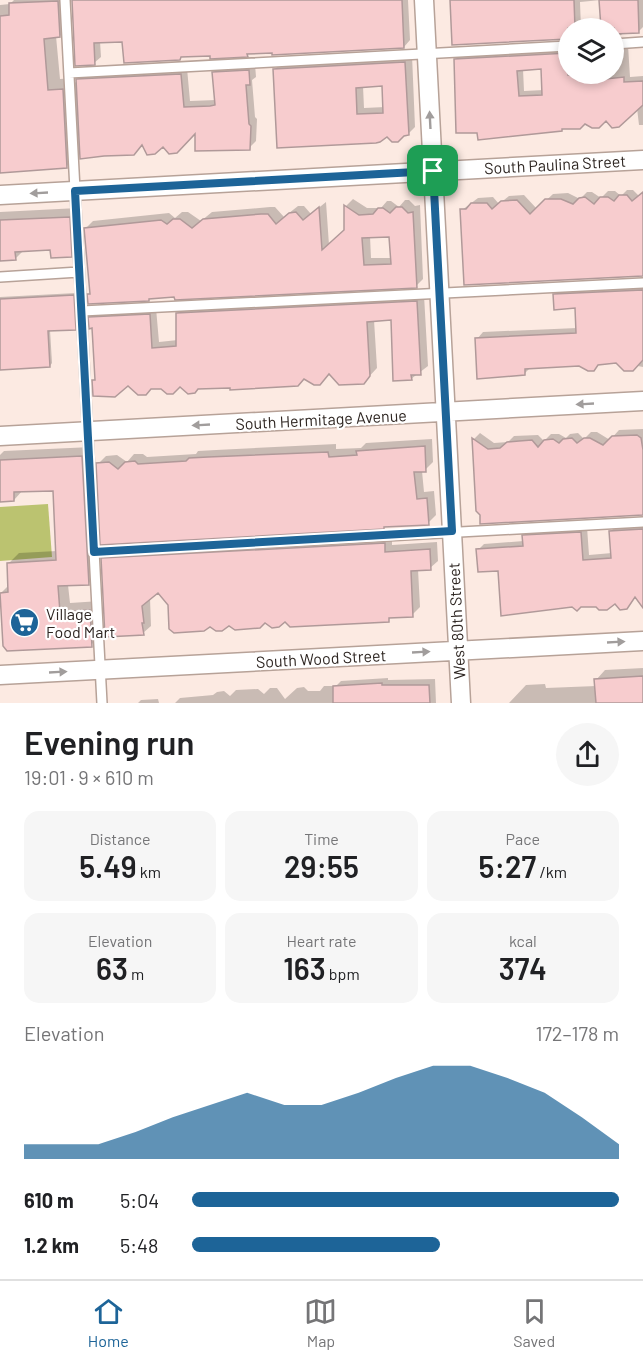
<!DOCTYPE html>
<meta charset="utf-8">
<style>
:root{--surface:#fff;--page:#f6f6f6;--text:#202124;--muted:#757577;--line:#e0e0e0;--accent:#1d6498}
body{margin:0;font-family:Barlow,sans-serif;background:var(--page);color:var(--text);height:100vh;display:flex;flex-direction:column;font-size:22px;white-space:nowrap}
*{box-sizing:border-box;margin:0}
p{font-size:20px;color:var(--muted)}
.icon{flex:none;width:33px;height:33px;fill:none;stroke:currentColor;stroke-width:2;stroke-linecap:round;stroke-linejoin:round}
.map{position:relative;height:703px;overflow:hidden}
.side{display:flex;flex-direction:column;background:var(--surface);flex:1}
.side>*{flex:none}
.buttons{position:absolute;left:558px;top:18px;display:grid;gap:12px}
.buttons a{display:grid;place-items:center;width:66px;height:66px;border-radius:50%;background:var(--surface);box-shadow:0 3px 9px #0003;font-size:30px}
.pin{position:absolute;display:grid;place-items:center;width:51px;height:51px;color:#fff;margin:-26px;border-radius:12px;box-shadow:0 3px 9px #0006}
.round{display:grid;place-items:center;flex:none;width:63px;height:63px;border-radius:32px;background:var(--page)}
.head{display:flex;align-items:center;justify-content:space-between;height:102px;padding:0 24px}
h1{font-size:33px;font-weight:600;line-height:45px}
.figures{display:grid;grid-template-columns:repeat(3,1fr);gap:9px;height:102px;padding:6px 24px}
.figures div{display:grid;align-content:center;border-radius:15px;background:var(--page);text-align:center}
.figures b{font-size:30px;font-weight:600}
.figures small{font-size:16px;font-weight:400}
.figures p{font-size:16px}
.chart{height:168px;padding:12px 24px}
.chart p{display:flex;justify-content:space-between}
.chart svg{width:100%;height:108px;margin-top:6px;fill:var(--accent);opacity:.7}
ul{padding:0 24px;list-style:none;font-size:20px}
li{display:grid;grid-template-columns:96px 72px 1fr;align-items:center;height:45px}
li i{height:15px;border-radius:8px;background:var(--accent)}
.dock{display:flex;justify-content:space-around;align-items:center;height:84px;border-top:2px solid var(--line);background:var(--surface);font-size:16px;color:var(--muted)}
.dock a{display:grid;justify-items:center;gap:3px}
.dock .on{color:var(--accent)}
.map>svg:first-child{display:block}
.green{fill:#bbc370}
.shadow{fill:#0003;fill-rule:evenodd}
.building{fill:#f7ccce;stroke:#b09999;stroke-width:1.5;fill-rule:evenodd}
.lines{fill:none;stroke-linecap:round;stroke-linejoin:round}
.lane-casing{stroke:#b7a298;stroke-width:12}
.street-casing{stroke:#b7a298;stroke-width:21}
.lane{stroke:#fff;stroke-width:9}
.street{stroke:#fff;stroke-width:18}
.oneway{fill:#a19d9c}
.route-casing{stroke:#fff;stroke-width:12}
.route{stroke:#1d6498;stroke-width:8}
.labels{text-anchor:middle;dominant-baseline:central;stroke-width:4.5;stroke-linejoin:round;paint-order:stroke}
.street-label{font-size:16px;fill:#2e2622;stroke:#fff}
.poi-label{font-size:16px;fill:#2e2622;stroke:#fff;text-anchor:start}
</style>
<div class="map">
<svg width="643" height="703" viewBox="0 0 643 703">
<rect width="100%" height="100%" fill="#fceae2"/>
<!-- green -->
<path class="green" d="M48,504l4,53 -52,4v-54z"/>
<!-- shadow -->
<path class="shadow" d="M14,0h56l2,24 -12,12h-4l4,43 14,-1 1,5 9,-10 103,-5 3,33 26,-1 -3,-27 7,-7 35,-2 1,13 -4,3 3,37 2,2 -1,22 -7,7 -53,-17 -54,13 -61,8 -15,15 -66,4v-166l10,-1z
M73,0h335l2,40 -6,7 -155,6 -2,2h-64l-4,4 -55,-19 -24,1 1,16 -7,6z
M451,0h192v27l-5,5h-14l-3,3 -7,1 2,8 12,1 2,32 13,-1v49h-4l-2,-17 -31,11 -21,3 -24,8 -82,1 -24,-71 6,-7 107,-5v26h46v-46h-12l-1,-28 -21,2 1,26h-13v10l-114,6zM542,68l2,22 -20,1 -1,-22z
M412,55l3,72 -7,7 -21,1 -112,-66 7,-7zM383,85l2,22 -21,1 -1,-22z
M627,190h6l6,6 4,-4v83l-181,-65 16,-12 15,-1 6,7 10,-8 15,-1 13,14 16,-15 15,-1 12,6 7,-7h5l9,6 7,-7h7l6,5z
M353,199l14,9h14l6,-7h4l8,6 6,-7h4l6,6 5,-1 3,74 -7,7 -241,10 -86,-1 2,-3 -6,-63 8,-8 76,-8 6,5 7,-6h6l13,9 11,-9 58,-5h5l9,10 14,-11h6l7,8 15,-12 3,43 17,-15v-24zM391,235l1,23h-21l-1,-22z
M78,208l2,38 -9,9 -20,-6 -27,1 -9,9 -15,1v-48z
M643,284v83l-26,-5 -86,5 -6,6 -48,-34 6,-7 94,-4 -1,-22 -22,-11 6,-6z
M76,293l1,33 -2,2 -25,2 2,33 -2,3 -50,3v-72z
M424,295l4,71 -17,13 -19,-61 -18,2 3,48 -13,14 -34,-9 -99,14 -51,-1 -19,1 -68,-6 3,-2 -3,-52 -3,-9 7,-7 59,-3 3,34 19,-2 -1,-26 7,-7z
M643,429v85l-161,1 -5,-5 -3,-71 6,-6 14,10 14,-1 6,-6 24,-1 6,6 7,-7h8l7,4 4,-4 8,-1 6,6 7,-7h6l13,8 9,-10z
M432,439l1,23 -8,8 -3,1 2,21 10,-1 2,24 -8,8 -42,3 -3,2 -281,15 -4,-79 8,-8 11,-1 10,7 7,-8h9l4,3 49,-3 2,-3 18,-1 120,-6v5l25,-1 5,-5z
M92,447l6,127 -10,10 -20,1 2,18 30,-2 1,34 -10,10 -90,-52 8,-8v-22l10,-10 38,-2 -2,-61h-32l-9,10h-14v-45l4,-4z
M643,524v81l-7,-9 -10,12 -11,-6 -18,4 -98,-37 -21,-19 6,-6 40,-3v-5l6,-6 57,-3 2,28 23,-2 -1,-22 6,-6z
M392,536v9l45,-3 1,19 -8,7 -12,1 2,38 -8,8 -20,1 -4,4h-103l-75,5 -40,-20 -12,-14 -8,7 1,28 -8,7 -40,-74 7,-8z
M643,668v35h-134l17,-18 19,-1 1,4 50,-2v-6l9,-10z
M388,678v2l47,-1 1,24h-261l5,-5 33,-3 4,-3 7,-1 6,5 6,-6 22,-1 6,5 6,-6h7l8,11 12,-11 7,-1 4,4h12l4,-5h12l5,-5z
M158,699l1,4h-21l3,-3z"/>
<!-- building -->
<path class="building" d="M72,0h330l2,48 -132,7v-2l-25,1 1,3 -38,2v-3l-29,1 -1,3 -56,3 -2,-21 -28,1 1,22 -20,1z
M450,0h124l1,28h-7v11l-116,6z
M599,0h39l1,33 -25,1v-6h-13z
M58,1l2,36 -16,2 4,51 15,-1 4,79 -67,5v-157l9,-1v-12z
M568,53v22l18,-1 1,7 37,-4v5l19,-1v24l-24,22 -7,1 -6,-7 -7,7h-7l-7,-4 -5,5h-18v2l-84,9 -1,-7h-21l-2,-74zM541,69l1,26 -23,1 -2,-25z
M405,62l4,73 -5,1 -6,6h-6l-5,-5 -7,5 -4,1 -99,5 -4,-79zM382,86l1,27 -26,1 -1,-26z
M249,70l1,15h-4l3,39 2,2 -1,24 -55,1v-17l-18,19 -8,1 -6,-7 -8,7 -8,1 -5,-10 -8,10 -30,1 -24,3 -4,-80 105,-5 3,33 26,-1 5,-1 -3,-33z
M643,192v84l-179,9 -4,-76h6l5,-6h16l5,6 9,-8 16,-1 13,14 15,-15h16l12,5 6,-6 6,-1 9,7 6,-7h8l6,4 5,-6h8l5,6z
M344,205l15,10 14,-1 5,-6h5l7,5 6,-6h6l6,6 5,-1 4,76 -242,12 -1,-3 -25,2v2l-61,3 -1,-10h3l-6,-66 77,-8 6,4 6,-5h7l12,9 11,-9 58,-5h7l8,10 13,-11 7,-1 7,8 16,-13 3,43 22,-20zM389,237l2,27 -27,1 -2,-27z
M70,217l2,40 -21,1 -1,-8 -35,2 1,8 -16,1v-41z
M643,290v70l-10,11h-9l-8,-8 -18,2 -4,6h-6l-9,-5 -54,3v6l-48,4 -2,-41 101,-5 -1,-25 -21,2 -1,-16z
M74,295l2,35 -28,1 2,36 -50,3v-71z
M417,301l4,74h-10l1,5 -19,1 -2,-61 -24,2 3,54 -6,8 -25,1 -10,-11 -9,11h-6l-10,-6 -6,7 -68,4v-2l-32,1 -3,4 -7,1 -8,-7 -7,7h-6l-6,-5h-10l-5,6h-8l-10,-9 -13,11 -22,-1 -1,-16h3l-3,-52 -3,1 -1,-12 62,-3 2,34 24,-2v-33z
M637,435l4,3 2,12v65l-163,9v-9l-4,-4 -4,-73 16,11 12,-1 7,-6 12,-1 13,-1 6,7 6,-7 9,-1 6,4 4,-4 9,-1 5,5 7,-5h6l13,7 9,-9z
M425,446l1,26h-12l3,27 10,-1 2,27 -45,2v2l-284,16 -4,-82 13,-1 9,7 7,-7 10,-1 3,3 48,-3 3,-3 19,-1 120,-5 1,5 28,-2 -1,-4z
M82,456l7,129 -31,1 2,26 30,-2 2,37 -85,4 -4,-5 -3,-53 8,-1 -1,-29 49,-3 -3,-69 -39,1v9l-14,1v-42z
M643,529v79l-8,-11 -8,12 -7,1 -5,-6 -8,6h-8l-3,-3h-15l-4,4 -5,-4 -71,9 -3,-45 -20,1 -2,-23 47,-3 -1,-11 59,-3 2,28 28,-2 -2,-27z
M385,543v9l45,-3 1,21 -20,1 2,46 -24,1v4l-99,5 -5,-5 -6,5 -7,1 -7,-5 -5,5 -25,2 -6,-4 -7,5h-6l-6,-4 -6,4 -30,2 -5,-4 -1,-24 -10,-12 -16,13 2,17h-2l2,12 -39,2 -4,-79z
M643,676v27h-47l-2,-24z
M382,683v2h47l1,18h-97v-17z"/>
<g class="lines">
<defs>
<path id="lane" d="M65,0l37,703
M614,44l29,-2
M69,73l499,-27
M0,277l79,-5
M82,311l561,-28
M94,552l549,-30"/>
<path id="street" d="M424,0l37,703
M0,195l643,-35
M0,436l643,-35
M0,675l643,-34"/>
</defs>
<!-- lane casing -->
<use href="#lane" class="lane-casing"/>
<!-- street casing -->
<use href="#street" class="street-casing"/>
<!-- lane -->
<use href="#lane" class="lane"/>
<!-- street -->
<use href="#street" class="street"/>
</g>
<!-- one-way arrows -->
<defs><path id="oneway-solid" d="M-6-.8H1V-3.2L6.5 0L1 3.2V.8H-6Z" transform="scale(1.5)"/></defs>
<g class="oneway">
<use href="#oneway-solid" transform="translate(430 120) rotate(-93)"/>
<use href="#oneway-solid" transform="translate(39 193) rotate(177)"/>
<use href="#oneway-solid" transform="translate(585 404) rotate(177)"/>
<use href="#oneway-solid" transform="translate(201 425) rotate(177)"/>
<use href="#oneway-solid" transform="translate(616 642) rotate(-3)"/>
<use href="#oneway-solid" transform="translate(421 652) rotate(-3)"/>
<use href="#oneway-solid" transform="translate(58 672) rotate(-3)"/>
</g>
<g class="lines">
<defs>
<path id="route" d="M433,171l19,360 -358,21 -19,-361z"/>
</defs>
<!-- route casing -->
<use href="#route" class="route-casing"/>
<!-- route -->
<use href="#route" class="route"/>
</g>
<!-- icons -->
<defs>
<symbol id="supermarket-disc" viewBox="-11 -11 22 22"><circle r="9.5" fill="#1d6498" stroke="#fff"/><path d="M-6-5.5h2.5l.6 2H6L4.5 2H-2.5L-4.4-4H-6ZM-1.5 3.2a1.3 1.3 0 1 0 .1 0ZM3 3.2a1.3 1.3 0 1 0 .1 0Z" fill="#fff"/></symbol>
</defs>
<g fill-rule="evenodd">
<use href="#supermarket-disc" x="8" y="606" width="33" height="33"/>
</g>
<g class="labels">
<!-- street labels -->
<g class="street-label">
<text transform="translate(555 164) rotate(-3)">South Paulina Street</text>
<text transform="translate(321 419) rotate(-3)">South Hermitage Avenue</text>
<text transform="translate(456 621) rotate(-93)">West 80th Street</text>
<text transform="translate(321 658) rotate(-3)">South Wood Street</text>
</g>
<!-- poi labels -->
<g class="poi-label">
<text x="46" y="613">Village<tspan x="46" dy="18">Food Mart</tspan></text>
</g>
</g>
</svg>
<div class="buttons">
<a><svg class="icon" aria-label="layers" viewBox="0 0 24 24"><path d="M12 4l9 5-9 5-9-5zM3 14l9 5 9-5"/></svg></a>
</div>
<div class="pin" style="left:433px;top:171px;background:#1e9e55"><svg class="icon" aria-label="arrive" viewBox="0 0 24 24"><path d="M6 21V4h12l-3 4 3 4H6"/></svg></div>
</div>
<section class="side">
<div class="head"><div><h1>Evening run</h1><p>19:01 · 9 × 610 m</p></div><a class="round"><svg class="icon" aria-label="share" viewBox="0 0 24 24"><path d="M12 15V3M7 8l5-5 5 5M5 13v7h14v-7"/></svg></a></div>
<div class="figures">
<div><p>Distance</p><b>5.49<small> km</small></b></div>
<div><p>Time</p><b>29:55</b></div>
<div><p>Pace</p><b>5:27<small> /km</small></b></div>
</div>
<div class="figures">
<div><p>Elevation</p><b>63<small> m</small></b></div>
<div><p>Heart rate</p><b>163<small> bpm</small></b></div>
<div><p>kcal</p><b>374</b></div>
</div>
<div class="chart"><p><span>Elevation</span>172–178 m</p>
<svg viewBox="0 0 160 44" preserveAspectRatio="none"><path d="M0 44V38L10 38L20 38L30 33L40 27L50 22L60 17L70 22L80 22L90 17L100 11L110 6L120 6L130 11L140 17L150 27L160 38V44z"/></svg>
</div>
<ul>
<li><b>610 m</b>5:04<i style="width:100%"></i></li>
<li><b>1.2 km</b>5:48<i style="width:58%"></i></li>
</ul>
</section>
<nav class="dock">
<a class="on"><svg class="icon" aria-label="home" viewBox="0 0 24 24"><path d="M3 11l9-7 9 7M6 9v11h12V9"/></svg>Home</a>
<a><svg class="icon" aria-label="map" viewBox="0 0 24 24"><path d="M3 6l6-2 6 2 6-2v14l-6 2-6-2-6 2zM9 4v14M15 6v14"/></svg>Map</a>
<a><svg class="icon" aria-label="saved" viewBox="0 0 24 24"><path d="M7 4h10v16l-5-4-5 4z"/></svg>Saved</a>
</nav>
